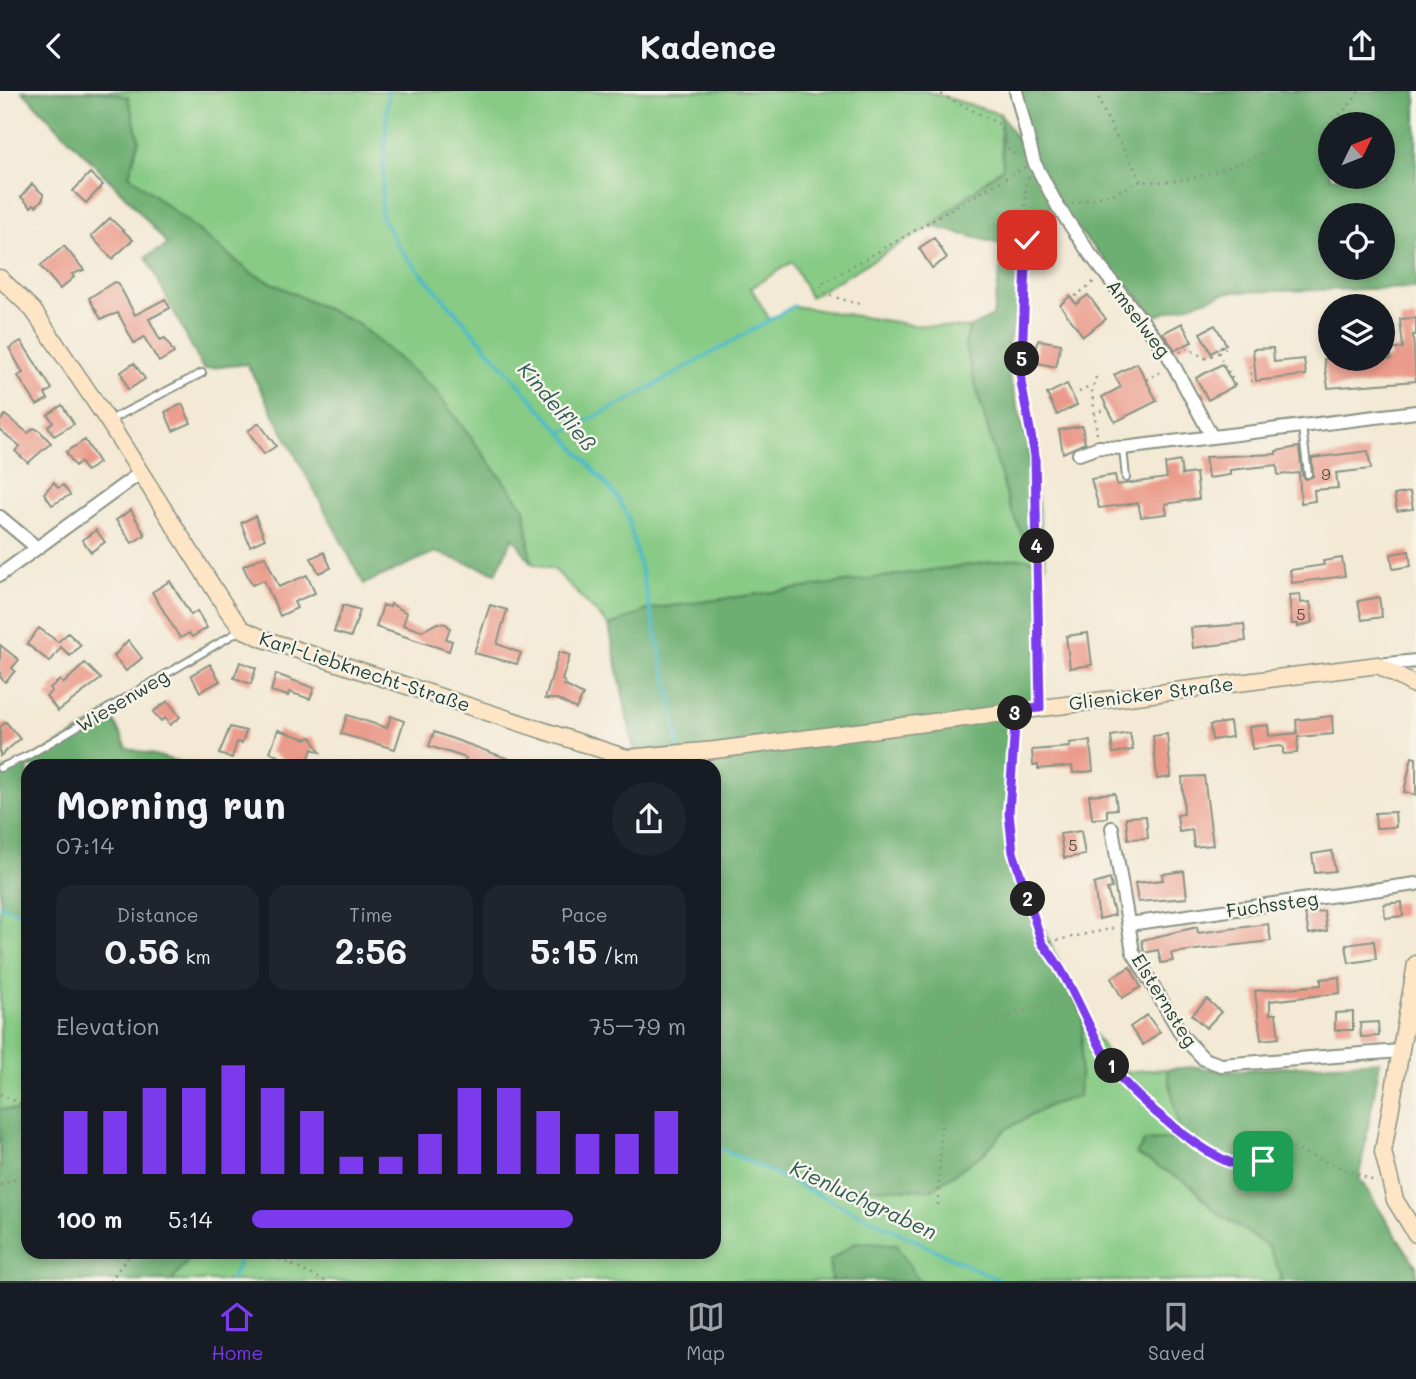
<!DOCTYPE html>
<meta charset="utf-8">
<style>
:root{--surface:#171b24;--page:#20242c;--text:#f1f3f6;--muted:#9ea1a6;--line:#363941;--accent:#7c3aed}
body{margin:0;font-family:Mali,sans-serif;background:var(--page);color:var(--text);height:100vh;display:flex;flex-direction:column;font-size:26px;white-space:nowrap}
*{box-sizing:border-box;margin:0}
p{font-size:23px;color:var(--muted)}
.icon{flex:none;width:38px;height:38px;fill:none;stroke:currentColor;stroke-width:2;stroke-linecap:round;stroke-linejoin:round}
.map{position:relative;flex:1;overflow:hidden}
.panel{position:absolute;left:21px;top:668px;width:700px;height:500px;display:flex;flex-direction:column;background:var(--surface);border-radius:21px;box-shadow:0 4px 10px #0003}
.panel>*{flex:none}
.needle{width:46px;rotate:47deg}
.fabs{position:absolute;left:1318px;top:21px;display:grid;gap:14px}
.fabs a{display:grid;place-items:center;width:77px;height:77px;border-radius:50%;background:var(--surface);box-shadow:0 4px 10px #0003;font-size:35px}
.pin{position:absolute;display:grid;place-items:center;width:60px;height:60px;color:#fff;margin:-30px;border-radius:14px;box-shadow:0 4px 10px #0006}
.km{position:absolute;width:35px;height:35px;margin:-18px;border-radius:50%;background:#222;color:#fff;font-size:19px;line-height:35px;text-align:center}
.round{display:grid;place-items:center;flex:none;width:74px;height:74px;border-radius:37px;background:var(--page)}
.headline{display:flex;align-items:center;justify-content:space-between;height:119px;padding:0 35px}
h1{font-size:38px;font-weight:700;line-height:52px}
.figures{display:grid;grid-template-columns:repeat(3,1fr);gap:10px;height:119px;padding:7px 35px}
.figures div{display:grid;align-content:center;border-radius:18px;background:var(--page);text-align:center}
.figures b{font-size:35px;font-weight:700}
.figures small{font-size:19px;font-weight:400}
.figures p{font-size:19px}
.chart{height:196px;padding:14px 35px}
.chart p{display:flex;justify-content:space-between}
.chart svg{width:100%;height:126px;margin-top:7px;stroke:var(--accent);stroke-width:6}
ul{padding:0 35px;list-style:none;font-size:23px}
li{display:grid;grid-template-columns:112px 84px 1fr;align-items:center;height:52px}
li i{height:18px;border-radius:9px;background:var(--accent)}
header{display:flex;justify-content:space-between;align-items:center;height:91px;padding:0 35px;background:var(--surface);font-size:32px;font-weight:700}
.tab-bar{display:flex;justify-content:space-around;align-items:center;height:98px;border-top:2px solid var(--line);background:var(--surface);font-size:19px;color:var(--muted)}
.tab-bar a{display:grid;justify-items:center;gap:4px}
.tab-bar .active{color:var(--accent)}
.map>svg:first-child{display:block}
.green{fill:#87cb85;stroke:#53845c;stroke-width:2}
.forest{fill:#6daf72;stroke:#467653;stroke-width:2;fill-rule:evenodd}
.lines{fill:none;stroke-linecap:round;stroke-linejoin:round}
.stream{stroke:#4ebbc8;stroke-width:3.5}
.building{fill:#eb9b8b}
.lane-casing{stroke:#899384;stroke-width:10}
.street-casing{stroke:#899384;stroke-width:16}
.secondary-casing{stroke:#899384;stroke-width:19}
.path{stroke:#899384;stroke-width:2.5;stroke-dasharray:2 5;stroke-linecap:butt}
.lane{stroke:#fff;stroke-width:6}
.street{stroke:#fff;stroke-width:12}
.secondary{stroke:#fee5c5;stroke-width:16}
.route-casing{stroke:#fff;stroke-width:14}
.route{stroke:#7c3aed;stroke-width:9}
.labels{text-anchor:middle;dominant-baseline:central;stroke-width:5;stroke-linejoin:round;paint-order:stroke}
.number-label{font-size:16px;fill:#52544a}
.street-label{font-size:19px;fill:#1f3d34;stroke:#f7f3e8}
.water-label{font-size:21px;font-style:italic;fill:#2b5c59;stroke:#f7f3e8}
</style>
<header><svg class="icon" aria-label="back" viewBox="0 0 24 24"><path d="M15 5l-7 7 7 7"/></svg>Kadence<svg class="icon" aria-label="share" viewBox="0 0 24 24"><path d="M12 15V3M7 8l5-5 5 5M5 13v7h14v-7"/></svg></header>
<div class="map">
<svg width="1416" height="1190" viewBox="0 0 1416 1190">
<rect width="100%" height="100%" fill="#f7f3e8"/>
<filter id="ink" filterUnits="userSpaceOnUse"><feTurbulence type="fractalNoise" baseFrequency=".0143" numOctaves="2"/><feDisplacementMap in="SourceGraphic" scale="14" xChannelSelector="R" yChannelSelector="G"/><feConvolveMatrix kernelMatrix="1 2 1 2 8 2 1 2 1" color-interpolation-filters="sRGB"/></filter>
<filter id="wash" filterUnits="userSpaceOnUse"><feTurbulence type="fractalNoise" baseFrequency=".00686" numOctaves="4" result="noise"/><feDisplacementMap in="SourceGraphic" scale="28" xChannelSelector="R" yChannelSelector="G"/><feGaussianBlur stdDeviation="1.57" result="paint"/><feColorMatrix in="noise" values="0 0 0 0 0 0 0 0 0 0 0 0 0 0 0 0 0 1.4 0 .05"/><feComposite in="paint" operator="in"/></filter>
<g filter="url(#wash)">
<rect width="100%" height="100%" fill="#f3e9d4"/>
<!-- green -->
<path class="green" d="M100,0h826l74,23 3,53 -72,59 -121,71 -18,-35 -41,26 19,32 24,-14 119,19 56,3 -4,19 44,158 15,33 21,24 -25,-4 -370,51 -41,17 -54,-56 -24,-7 -6,-54 -167,-185 -107,-51 -123,-98 11,-35 -11,-43z
M0,815l28,9v196l-28,-2z
M1083,926l37,55 47,-3 15,70 -37,2 -9,13 55,31 24,26 55,36 11,28 -1,6h-361l-89,-20 1,20h-659l18,-23v-5h524v-108l88,41 182,-33 22,-24 44,-24 29,-9z"/>
<!-- forest -->
<path class="forest" d="M22,0h78l28,6 11,43 -10,35 122,98 107,51 77,66 90,119 6,54 -18,-26 -17,36 -61,-21 -71,32 -117,-220 -44,5 -57,-112 22,-12 -38,-44z
M1017,0h399v197l-187,4 -74,24 -97,-109 -32,6 -3,74 -16,62 1,24 25,88 12,101 -13,147 -16,2 -7,102 4,39 12,35 58,130 -4,79 -29,9 -44,24 -22,24 -53,37 -129,-4 -88,-41v-378l-70,-1 -9,-11 -26,-129 41,-17 370,-51 24,4 -20,-23 -15,-34 -44,-158 4,-19 24,-12 11,-71 -73,-19 72,-59 -3,-53 32,46zM1330,33h52v53h-52zM1330,124h52v53h-52z
M110,622l17,35 69,18 -168,1v148l-28,-9v-135l34,-12z
M1380,970l-21,117 57,88v15h-136l1,-6 -12,-28 -54,-36 -24,-26 -55,-31 9,-13 36,-2 -14,-70 30,-2 25,4z
M0,1018l28,2v142h162v5l-18,23h-172z
M856,1151l40,3 23,36h-88l-1,-20z"/>
<g class="lines">
<!-- stream -->
<path class="stream" d="M388,0l-7,125 19,33 162,184 55,64 11,20 44,184 7,49
M563,341l64,-31 167,-95
M680,666l2,10
M0,815l28,9
M714,1054l287,136
M231,1190l12,-28"/>
</g>
<g id="blocks">
<!-- building -->
<path class="building" d="M90,82l13,12 -17,18 -13,-12z
M32,93l11,10v5l-7,7 -2,-2 -3,3 -10,-10z
M110,127l23,22 -21,19 -21,-23z
M934,147l13,20 -15,10 -13,-20z
M64,155l20,24 -12,4 2,3 -14,12 -20,-23z
M114,191l4,1 17,32 30,-16 5,9 -21,11 11,21 5,-2 9,15 -15,9 -15,-25 -10,6 -16,-30 -17,6 -12,-21z
M1088,204l18,24 -23,17 -23,-31 10,-9 6,8z
M1416,227v17h-3l3,46 -88,7 -4,-29h67l-1,-9 13,-2 -3,-29z
M1182,232l10,19 -17,8 -12,-17z
M1215,234l11,19 -15,9 -11,-20z
M1038,249l23,4 -5,23 -22,-5z
M21,250l31,48 -7,5 3,5 -11,6 -19,-29 5,-3 -14,-25z
M1273,257l1,14 30,-3 2,16 -50,6 -3,-32z
M134,272l11,16 -17,11 -7,-18z
M1137,272l20,38 -42,21 -13,-25 19,-10 -7,-12z
M1222,273l12,22 -26,14 -12,-22z
M1067,293l10,21 -20,10 -10,-21z
M182,313l9,19 -18,8 -8,-19z
M62,314l12,19 -20,12 -6,-10 5,-4 -5,-7z
M5,324l23,18 6,-5 6,3 11,12 -23,20 -13,-12 5,-5 -20,-16v-9z
M259,332l17,23 -12,8 -16,-23z
M1082,335l3,17 -22,10 -4,-23z
M85,349l14,23 -13,8 -6,-9 -5,4 -9,-14z
M1299,356l3,28 4,4 7,-3 -1,-18 56,-7 3,18 -35,4 2,15 -24,2 1,11 -14,2 -2,-30 -21,2 -1,-10 -47,5v5l-22,3 -3,-21 71,-3v-3z
M1180,370l2,14 14,-2 3,26 -34,5 2,10 -26,3 -3,-14 -39,5 -8,-29 24,-4 2,10 50,-7 -2,-14z
M54,391l4,6 5,-3 7,10 -18,10 -8,-12z
M1410,401l3,17 -16,2 -3,-16z
M131,419l14,25 -13,8 -16,-23z
M255,425l10,23 -15,7 -9,-23z
M96,439l9,12 -14,10 -9,-12z
M1409,460l2,15 -18,3 -2,-15z
M324,461l7,16 -12,5 -8,-15z
M265,465l14,31 28,-12 8,18 -21,9 3,6 -17,8 -16,-36 -12,5 -9,-19z
M1342,467l3,18 -53,7 -2,-13 34,-5 -1,-4z
M170,490l21,34 6,-4 10,17 -15,9 -3,-4 -9,5 -28,-46z
M1300,503l1,9 9,-1 3,20 -15,5v-3h-6l-3,-29z
M1379,506l3,20 -20,3 -4,-19z
M391,513l16,9 -4,12 19,6 15,-8 9,1 4,4 -4,11 6,2 -3,10 -73,-24 7,-22 7,2z
M343,514l17,5 -9,27 -17,-5z
M490,514l17,5 -10,34 24,9 -4,11 -43,-11z
M1244,533l2,17 -53,7 -2,-20z
M39,537l19,14 10,-9 13,12 -11,11 -9,-9 -11,15 -23,-18z
M1088,542l4,32 -22,3 -4,-32z
M128,549l14,18 -16,13 -12,-15z
M0,554l19,15 -7,8 3,3 -10,11 -5,-5z
M559,561l11,3 -8,25 3,2 -1,3 19,10 -7,14 -19,-10h-12z
M240,571l16,6 -5,16 -17,-6z
M85,572l16,16 -43,32 -12,-15 6,-5 -2,-3 10,-8 3,4z
M210,573l10,17 -20,11 -9,-17z
M276,583l38,14 -4,11 -21,-7 -1,4 -17,-5z
M168,610l12,16 -10,8 -5,-7 -4,3 -8,-9z
M347,624l40,13 4,-12 13,5 -9,28 -54,-15z
M1332,625l1,18 -35,3 -1,16 -14,1v-7l-4,-1 -27,3 -3,-22 19,-2 1,11 28,-3 -1,-13z
M6,631l14,17 -20,17v-29z
M1230,631l2,15 -20,3 -2,-15z
M230,636l16,4 -4,12 -5,-1 -5,16 -13,-4z
M278,639l28,9 5,-2 9,15 -8,-3 -5,15 -24,-5 -13,-7z
M434,641l89,32v3l-59,-3 2,-6 -37,-12z
M1130,642l3,17 -20,3 -2,-17z
M1167,643l4,43 -14,2 -4,-43z
M1090,650l3,30 -20,2 -1,-7 -34,3v-4h-5l-1,-15 38,-3 -1,-4z
M1412,666l4,1v37l-12,-3z
M1204,685l9,69 -19,2 -2,-17 -13,2 -2,-17 7,-1 -2,-37z
M1115,702l2,16 -10,1v8l-15,1 -3,-24z
M1395,721l1,15 -20,1 -1,-15z
M1146,725l2,22 -20,1 -2,-22z
M1081,740l4,24 -21,3 -4,-24z
M1332,760l3,20 -20,2 -3,-19z
M1184,780l3,27 -49,4 -3,-19 28,-3 -1,-6z
M1110,788l2,9 -5,1 8,26 -16,4 -5,-35z
M1402,811l1,14 -18,2 -1,-14z
M1324,820l3,20 -18,3 -4,-20z
M1268,833l3,17 -100,12 2,8 -12,2 -3,-13 -14,3 -2,-13 55,-13 1,6z
M1374,850l2,18 -27,4 -3,-18z
M1130,876l11,20 -19,11 -11,-20z
M1339,886l1,16 -70,8v13h6l3,24 -18,2 -6,-49 66,-6v-6z
M1207,908l14,13 -15,16 -14,-13z
M1353,921v18h-18v-17z
M1147,924l13,17 -17,13 -13,-18z
M1378,931l1,14 -18,1 -1,-14z"/>
</g>
</g>
<g filter="url(#ink)">
<use href="#blocks" fill-opacity="0" stroke="#899384" stroke-width="2"/>
<g class="lines">
<defs>
<path id="lane" d="M110,329l92,-47
M1302,336l6,47
M1123,357l3,30
M0,677l29,-13 212,-125"/>
<path id="street" d="M1016,0l18,71 24,45 32,47 77,99 44,82
M1079,363l20,-7 24,1 293,-36
M0,426l36,30
M0,484l140,-102
M1378,574l38,-4
M1112,737l21,124 50,85 21,22 17,6 179,-14
M1129,833l287,-40"/>
<path id="secondary" d="M0,187l33,32 75,111 120,190 14,18 22,10 363,119 88,-8 663,-85 38,21
M1416,873l-33,188 12,48 21,34"/>
</defs>
<!-- lane casing -->
<use href="#lane" class="lane-casing"/>
<!-- street casing -->
<use href="#street" class="street-casing"/>
<!-- secondary casing -->
<use href="#secondary" class="secondary-casing"/>
<!-- path -->
<path class="path" d="M935,0l64,33 11,28 9,4
M1097,0c2,20 34,68 44,90 44,5 85,-12 125,-29 25,-10 26,-16 56,-19 12,-16 28,-24 37,-42
M1029,86l-4,9 2,54 -6,142 14,74 5,237
M1072,113l42,-11 27,-12
M1074,211l-1,-4 23,-18
M859,213l-32,-9 -7,-10 205,-118
M1180,261l7,-4 18,10 13,-5 19,35
M1218,262l8,-5
M1250,275l2,19
M1096,286l-4,15 5,43
M1146,289l16,-9
M1079,301l13,-6
M1094,324l13,-8
M1015,633l-6,89 4,39 29,91c32,38 45,89 74,129 19,26 95,91 127,94 15,1 31,-12 43,-20l91,36
M1043,852l72,-15
M0,1003l28,13
M0,1094l28,-10
M938,1114l7,-170 129,-39
M267,1162l58,28
M110,1190l21,-28"/>
<!-- lane -->
<use href="#lane" class="lane"/>
<!-- street -->
<use href="#street" class="street"/>
<!-- secondary -->
<use href="#secondary" class="secondary"/>
</g>
</g>
<g class="lines" filter="url(#ink)">
<defs>
<path id="route" d="M1027,149l-6,142 14,74 5,252 -24,2 -7,103 4,39 29,91c32,38 45,89 74,129 18,26 96,91 127,94 6,1 14,-3 20,-5"/>
</defs>
<!-- route casing -->
<use href="#route" class="route-casing"/>
<!-- route -->
<use href="#route" class="route"/>
</g>
<g class="labels">
<!-- number labels -->
<g class="number-label">
<text x="1326" y="382">9</text>
<text x="1301" y="522">5</text>
<text x="1073" y="753">5</text>
</g>
<!-- street labels -->
<g class="street-label">
<text transform="translate(1139 227) rotate(53)">Amselweg</text>
<text transform="translate(365 580) rotate(18)">Karl-Liebknecht-Straße</text>
<text transform="translate(1151 602) rotate(-7)">Glienicker Straße</text>
<text transform="translate(122 609) rotate(-31)">Wiesenweg</text>
<text transform="translate(1272 813) rotate(-8)">Fuchssteg</text>
<text transform="translate(1165 909) rotate(58)">Elsternsteg</text>
</g>
<!-- water labels -->
<g class="water-label">
<text transform="translate(558 315) rotate(50)">Kindelfließ</text>
<text transform="translate(864 1108) rotate(25)">Kienluchgraben</text>
</g>
</g>
</svg>
<div class="fabs">
<a><svg class="needle" viewBox="-14 -14 28 28"><path d="M0-13l5 13h-10z" fill="#e53935"/><path d="M0 13l5-13h-10z" fill="#9ea1a6"/></svg></a>
<a><svg class="icon" aria-label="locate" viewBox="0 0 24 24"><circle cx="12" cy="12" r="6"/><path d="M12 2v4M12 18v4M2 12h4M18 12h4"/></svg></a>
<a><svg class="icon" aria-label="layers" viewBox="0 0 24 24"><path d="M12 4l9 5-9 5-9-5zM3 14l9 5 9-5"/></svg></a>
</div>
<div class="pin" style="left:1263px;top:1070px;background:#1e9e55"><svg class="icon" aria-label="arrive" viewBox="0 0 24 24"><path d="M6 21V4h12l-3 4 3 4H6"/></svg></div>
<div class="pin" style="left:1027px;top:149px;background:#d93025"><svg class="icon" aria-label="check" viewBox="0 0 24 24"><path d="M5 12l5 5 9-10"/></svg></div>
<b class="km" style="left:1112px;top:975px">1</b>
<b class="km" style="left:1028px;top:808px">2</b>
<b class="km" style="left:1015px;top:622px">3</b>
<b class="km" style="left:1037px;top:455px">4</b>
<b class="km" style="left:1022px;top:268px">5</b>
<section class="panel">
<div class="headline"><div><h1>Morning run</h1><p>07:14</p></div><a class="round"><svg class="icon" aria-label="share" viewBox="0 0 24 24"><path d="M12 15V3M7 8l5-5 5 5M5 13v7h14v-7"/></svg></a></div>
<div class="figures">
<div><p>Distance</p><b>0.56<small> km</small></b></div>
<div><p>Time</p><b>2:56</b></div>
<div><p>Pace</p><b>5:15<small> /km</small></b></div>
</div>
<div class="chart"><p><span>Elevation</span>75–79 m</p>
<svg viewBox="0 0 160 44" preserveAspectRatio="none"><path d="M5 44V22M15 44V22M25 44V14M35 44V14M45 44V6M55 44V14M65 44V22M75 44V38M85 44V38M95 44V30M105 44V14M115 44V14M125 44V22M135 44V30M145 44V30M155 44V22"/></svg>
</div>
<ul>
<li><b>100 m</b>5:14<i style="width:74%"></i></li>
</ul>
</section>
</div>
<nav class="tab-bar">
<a class="active"><svg class="icon" aria-label="home" viewBox="0 0 24 24"><path d="M3 11l9-7 9 7M6 9v11h12V9"/></svg>Home</a>
<a><svg class="icon" aria-label="map" viewBox="0 0 24 24"><path d="M3 6l6-2 6 2 6-2v14l-6 2-6-2-6 2zM9 4v14M15 6v14"/></svg>Map</a>
<a><svg class="icon" aria-label="saved" viewBox="0 0 24 24"><path d="M7 4h10v16l-5-4-5 4z"/></svg>Saved</a>
</nav>
